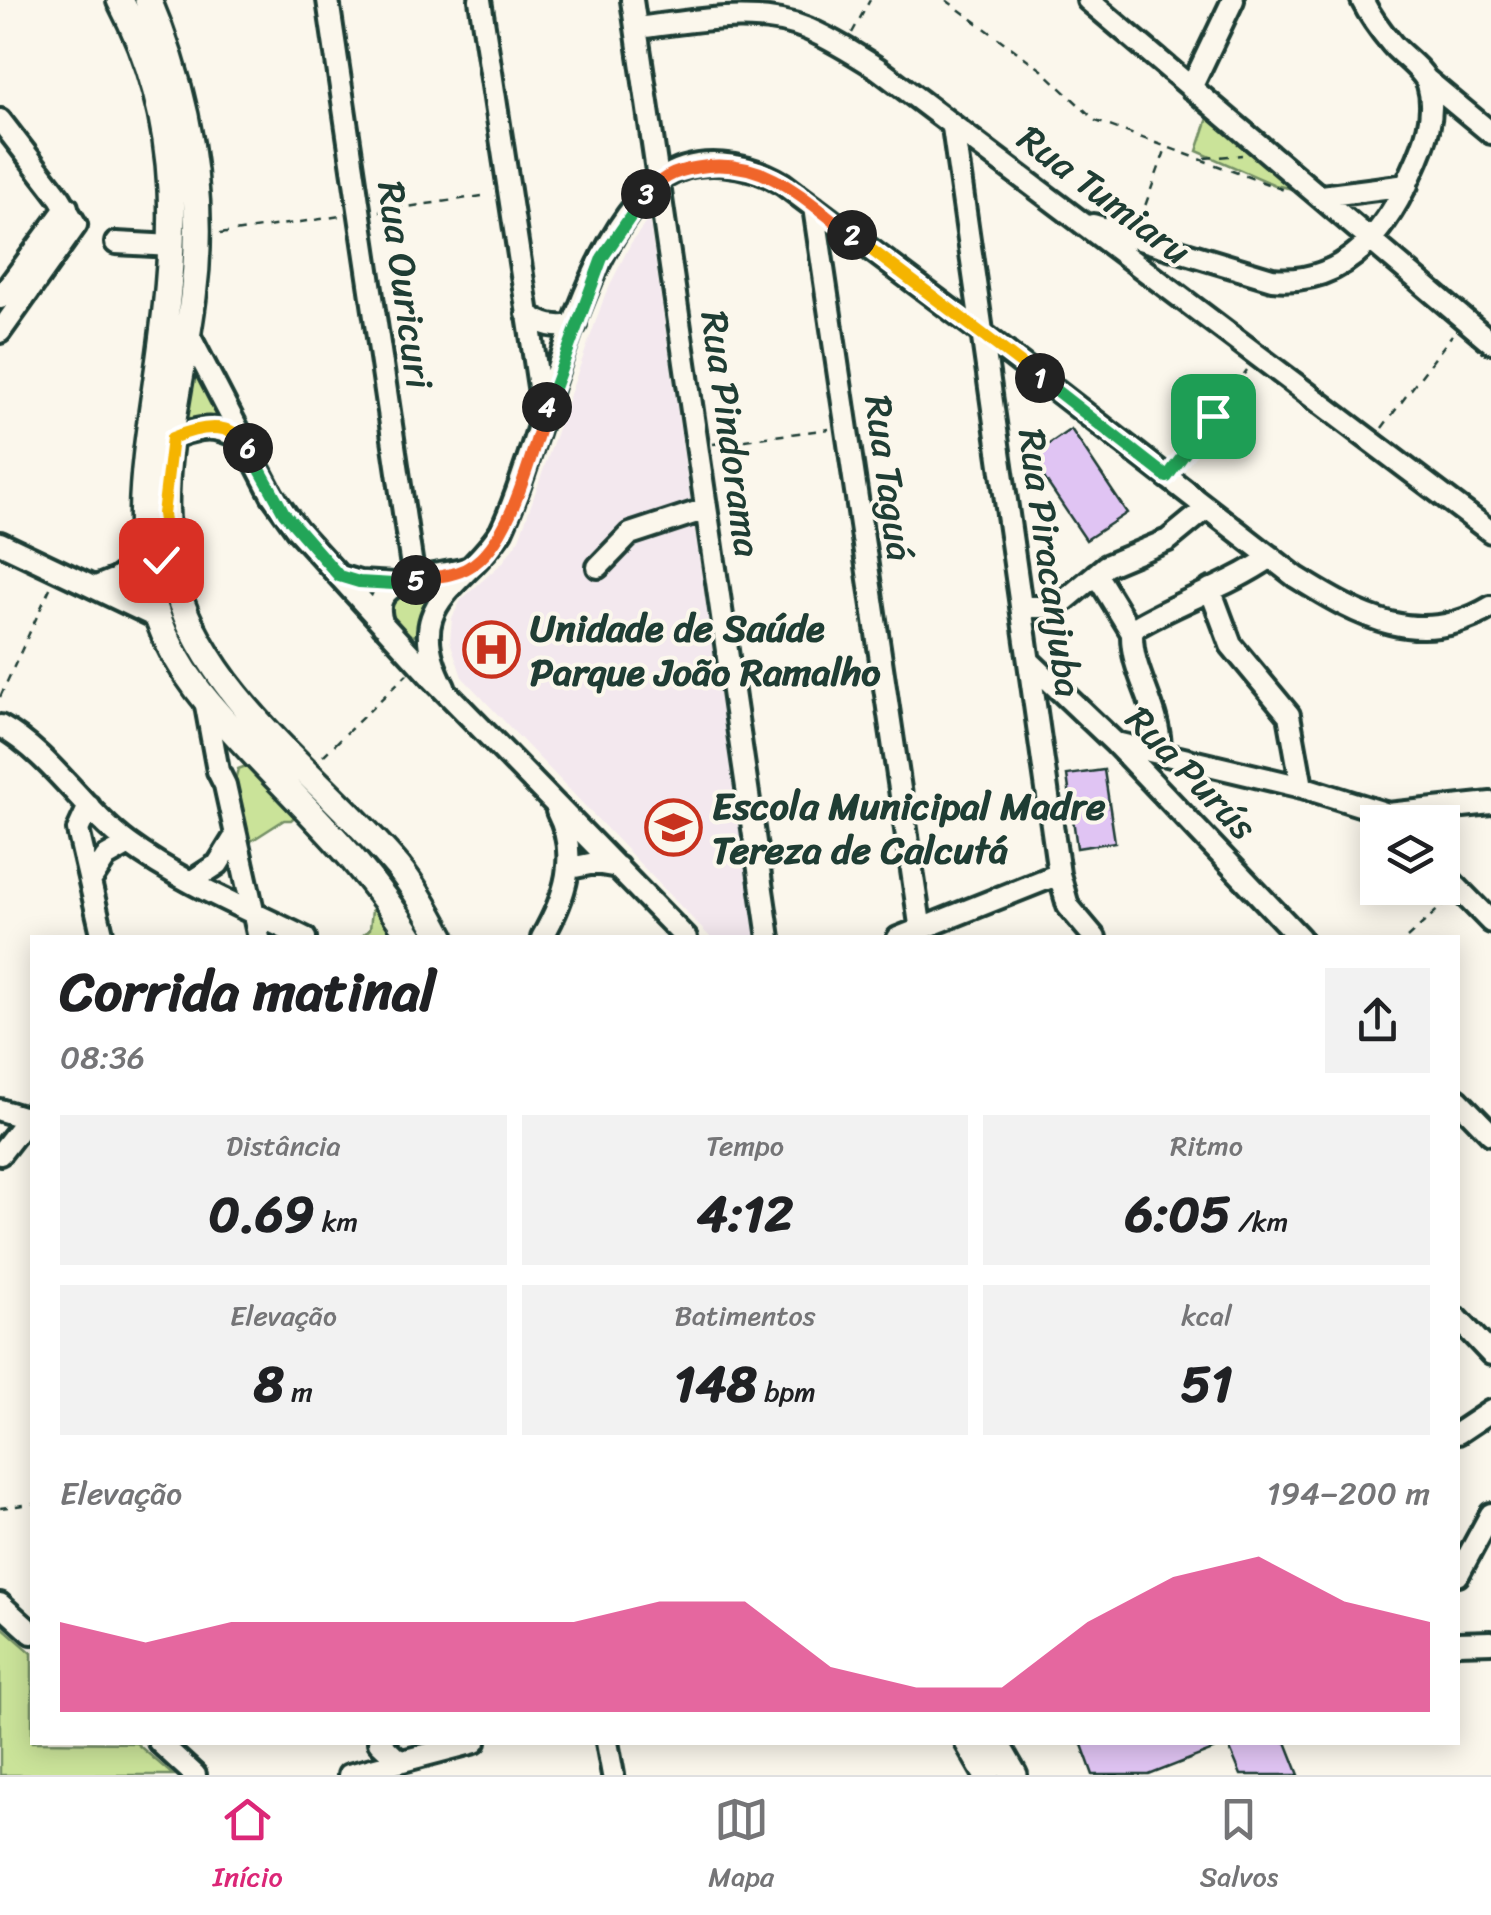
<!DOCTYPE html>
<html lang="pt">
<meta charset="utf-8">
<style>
:root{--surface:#fff;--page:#f2f2f2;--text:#202124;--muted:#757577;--line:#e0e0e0;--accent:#db2777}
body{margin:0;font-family:Sriracha,sans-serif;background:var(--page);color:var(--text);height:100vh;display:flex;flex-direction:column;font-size:38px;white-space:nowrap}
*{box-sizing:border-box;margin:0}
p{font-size:32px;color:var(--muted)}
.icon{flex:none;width:55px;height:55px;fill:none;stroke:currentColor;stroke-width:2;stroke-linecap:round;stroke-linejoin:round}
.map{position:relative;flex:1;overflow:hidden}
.drawer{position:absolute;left:30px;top:935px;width:1430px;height:810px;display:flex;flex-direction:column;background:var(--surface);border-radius:0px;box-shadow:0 5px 25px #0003}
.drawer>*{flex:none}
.buttons{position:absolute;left:1360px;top:805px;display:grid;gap:20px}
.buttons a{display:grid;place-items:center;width:100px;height:100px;border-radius:0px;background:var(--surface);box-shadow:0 5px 25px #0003;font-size:50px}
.pin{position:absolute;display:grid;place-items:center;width:85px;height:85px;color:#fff;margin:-42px;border-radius:20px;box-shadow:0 5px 15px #0006}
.km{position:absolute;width:50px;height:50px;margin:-25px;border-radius:50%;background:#222;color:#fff;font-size:28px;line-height:50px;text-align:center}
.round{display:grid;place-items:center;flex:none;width:105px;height:105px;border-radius:0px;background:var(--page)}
.head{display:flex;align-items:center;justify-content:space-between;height:170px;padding:0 30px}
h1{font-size:55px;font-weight:700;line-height:75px}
.metrics{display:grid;grid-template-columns:repeat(3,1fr);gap:15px;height:170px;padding:10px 30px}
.metrics div{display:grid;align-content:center;border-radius:0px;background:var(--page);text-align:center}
.metrics b{font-size:50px;font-weight:700}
.metrics small{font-size:28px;font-weight:400}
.metrics p{font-size:28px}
.chart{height:280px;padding:20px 30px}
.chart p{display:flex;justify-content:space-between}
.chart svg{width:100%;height:180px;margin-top:10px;fill:var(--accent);opacity:.7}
.dock{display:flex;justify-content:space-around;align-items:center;height:140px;border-top:2px solid var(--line);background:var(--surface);font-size:28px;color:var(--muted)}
.dock a{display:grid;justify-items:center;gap:5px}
.dock .selected{color:var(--accent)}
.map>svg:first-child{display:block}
.built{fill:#f3e8ee}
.green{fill:#cae399;stroke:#749066;stroke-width:2.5}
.building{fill:#e0c4f3;stroke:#1f3d34;stroke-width:2.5}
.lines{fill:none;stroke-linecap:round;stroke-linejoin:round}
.minor-casing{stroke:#1f3d34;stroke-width:28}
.major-casing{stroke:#1f3d34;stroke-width:32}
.path{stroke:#1f3d34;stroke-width:2.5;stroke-dasharray:8 8;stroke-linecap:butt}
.minor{stroke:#fbf7ec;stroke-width:20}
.major{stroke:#fbf7ec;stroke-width:25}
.split-1-casing{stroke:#fff;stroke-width:20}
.split-2-casing{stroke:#fff;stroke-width:20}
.split-3-casing{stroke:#fff;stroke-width:20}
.split-4-casing{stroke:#fff;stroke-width:20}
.split-5-casing{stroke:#fff;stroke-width:20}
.split-6-casing{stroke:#fff;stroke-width:20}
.split-7-casing{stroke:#fff;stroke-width:20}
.split-1{stroke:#22a559;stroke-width:12}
.split-2{stroke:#f5b400;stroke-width:12}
.split-3{stroke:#f0652b;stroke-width:12}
.split-4{stroke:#22a559;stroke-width:12}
.split-5{stroke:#f0652b;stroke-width:12}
.split-6{stroke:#22a559;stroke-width:12}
.split-7{stroke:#f5b400;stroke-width:12}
.labels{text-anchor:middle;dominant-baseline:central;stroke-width:8;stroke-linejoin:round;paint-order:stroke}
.street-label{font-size:38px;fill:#1f3d34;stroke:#fbf7ec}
.poi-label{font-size:38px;font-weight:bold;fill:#1f3d34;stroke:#fbf7ec;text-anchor:start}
</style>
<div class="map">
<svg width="1491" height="1775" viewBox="0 0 1491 1775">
<rect width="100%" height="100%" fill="#fbf7ec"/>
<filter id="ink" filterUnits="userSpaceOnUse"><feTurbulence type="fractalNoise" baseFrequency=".01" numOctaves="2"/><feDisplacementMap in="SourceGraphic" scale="20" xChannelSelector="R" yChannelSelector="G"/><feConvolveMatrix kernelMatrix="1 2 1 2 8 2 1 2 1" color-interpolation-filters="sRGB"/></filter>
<g filter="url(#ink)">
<!-- built -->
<path class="built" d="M647,221l3,3 105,713h-45l-248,-260 -12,-36 2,-23 9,-18 42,-38 16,-23 86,-244 26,-52z"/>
<!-- green -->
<path class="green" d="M1209,115l88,75 -22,-5 -78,-34z
M195,364l28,53 -1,4 -37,1z
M418,591l9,9 -8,30 -5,6c-16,-3 -24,-17 -25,-31l8,-8z
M249,765l50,48 -8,7h-7l-36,23 -13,-63 3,-11z
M382,906l19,32h-41l10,-9 2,-19z
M0,1625l32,28v89l104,1 37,32h-173z"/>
<!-- building -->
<path class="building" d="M1071,429l56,84 -41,27 -56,-83z
M1104,770l11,72 -38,6 -10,-73z
M1081,1742h205l13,33h-58l-13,-31 -79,31h-56z"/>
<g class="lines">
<defs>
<path id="minor" d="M328,0l86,580
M480,0l63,413
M632,0l137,938
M1088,0l403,342
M636,28c56,-6 118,-21 172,1 25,11 47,25 69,39l614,464
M1427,80l64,53
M1191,88l42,-88
M0,120l60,78 16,27 -76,107
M953,127l106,747 9,32 27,32
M1322,196l85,-11
M814,207l108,731
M1093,225l179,54c72,7 114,-47 140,-107 13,-28 25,-58 16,-88 -5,-15 -26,-28 -36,-40 -11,-13 -22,-28 -30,-44
M116,243l57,3
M0,298l67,-91
M527,314c17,12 28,14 48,11
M188,333l84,162 25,35 135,148 254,260
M171,438c32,-12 43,-14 73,2
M0,543l158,75
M598,567l32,-33 76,-25
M1096,574l36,59
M339,576l20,6 35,2
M96,587l20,-8 28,-21
M1210,589l21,56 58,70 13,72
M1021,607h27l16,-6 42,-35 62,-26 39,-32
M383,625c-19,-51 52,-47 83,-56
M1029,661l86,82 185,195
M444,687c-45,-86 20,-98 57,-156 44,-94 77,-290 160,-351 35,-26 88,-17 122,4l199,149 314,244c64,40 123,73 195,30
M205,700l13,71 7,14 34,153
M0,726c52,29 82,83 129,118 53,39 118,65 176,94
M1116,743l186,44 86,27 8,8
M1160,753c1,-46 -29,-79 -28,-120l4,-6c44,-26 93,-41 135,-70
M89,806l-11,24 25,108
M1388,814l103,-11
M570,868l25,-5 23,4
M1442,872l49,50
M91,880l15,-23 23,-13
M192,881l26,-17 18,-29
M542,938c23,-40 38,-83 15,-127
M898,938l161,-64
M1458,1100l33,34
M0,1110l32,10
M0,1154l32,-41
M1458,1319l33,35
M1458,1433l33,-22
M1458,1575l33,-61
M0,1604l32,29
M1458,1643l33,-1
M159,1742l36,33
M379,1742l20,19
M607,1742l6,33
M349,1775l126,-33"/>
<path id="major" d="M120,0c68,129 56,248 36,385 -11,79 -25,156 2,233 20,57 61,98 101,141 54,57 111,111 152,179
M148,0c40,94 58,195 45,297 -12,98 -45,195 -16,293 33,111 148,190 221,277 17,21 31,46 44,71
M968,1742l19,33
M995,1742l19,33"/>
</defs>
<!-- minor casing -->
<use href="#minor" class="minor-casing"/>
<!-- major casing -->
<use href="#major" class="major-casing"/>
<!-- path -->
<path class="path" d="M946,0l96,70 54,51 188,69
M852,33l18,-33
M1205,158l37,-3
M379,211l110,-16
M1140,220l26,-72
M220,234l121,-18
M1382,428l70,-93
M713,444l116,-15
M1177,464l70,-94
M0,697l51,-111
M323,756l84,-82
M1407,938l38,-35
M0,1508l32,-4"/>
<!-- minor -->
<use href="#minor" class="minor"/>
<!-- major -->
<use href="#major" class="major"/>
</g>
</g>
<g class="lines" filter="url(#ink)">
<defs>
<path id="split-1" d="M1040,378l127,99 46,-61"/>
<path id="split-2" d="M852,235l188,143"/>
<path id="split-3" d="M646,194c19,-20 34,-25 62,-28 62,-5 97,34 144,69"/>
<path id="split-4" d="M547,407l55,-149 44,-64"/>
<path id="split-5" d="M416,580c16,-3 39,-4 53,-13 43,-24 62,-116 78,-160"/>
<path id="split-6" d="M248,448l36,65 55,63 20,6 35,2 22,-4"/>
<path id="split-7" d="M161,560l9,4 -7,-50 9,-76c24,-10 60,-20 76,10"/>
</defs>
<!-- split-1 casing -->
<use href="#split-1" class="split-1-casing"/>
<!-- split-2 casing -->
<use href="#split-2" class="split-2-casing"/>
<!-- split-3 casing -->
<use href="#split-3" class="split-3-casing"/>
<!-- split-4 casing -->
<use href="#split-4" class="split-4-casing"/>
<!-- split-5 casing -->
<use href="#split-5" class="split-5-casing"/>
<!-- split-6 casing -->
<use href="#split-6" class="split-6-casing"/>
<!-- split-7 casing -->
<use href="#split-7" class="split-7-casing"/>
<!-- split-1 -->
<use href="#split-1" class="split-1"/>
<!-- split-2 -->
<use href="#split-2" class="split-2"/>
<!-- split-3 -->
<use href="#split-3" class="split-3"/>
<!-- split-4 -->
<use href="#split-4" class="split-4"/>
<!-- split-5 -->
<use href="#split-5" class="split-5"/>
<!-- split-6 -->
<use href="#split-6" class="split-6"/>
<!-- split-7 -->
<use href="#split-7" class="split-7"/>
</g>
<!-- icons -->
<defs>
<symbol id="hospital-ring" viewBox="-11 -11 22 22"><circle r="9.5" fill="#fbf7ec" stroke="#c8321e" stroke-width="1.5"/><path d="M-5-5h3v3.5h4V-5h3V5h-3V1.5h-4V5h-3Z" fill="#c8321e"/></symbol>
<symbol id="school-ring" viewBox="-11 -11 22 22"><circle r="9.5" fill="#fbf7ec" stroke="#c8321e" stroke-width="1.5"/><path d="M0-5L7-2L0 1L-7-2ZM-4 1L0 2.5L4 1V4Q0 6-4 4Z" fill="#c8321e"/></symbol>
</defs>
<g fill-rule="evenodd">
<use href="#hospital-ring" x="460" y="618" width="63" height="63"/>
<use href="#school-ring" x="642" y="796" width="63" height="63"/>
</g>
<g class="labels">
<!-- street labels -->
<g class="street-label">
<text transform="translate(1104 195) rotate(37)">Rua Tumiaru</text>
<text transform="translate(405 285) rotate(82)">Rua Ouricuri</text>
<text transform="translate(731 434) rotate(82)">Rua Pindorama</text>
<text transform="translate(889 478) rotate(82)">Rua Taguá</text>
<text transform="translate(1050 563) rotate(82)">Rua Piracanjuba</text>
<text transform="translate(1191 773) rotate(46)">Rua Purús</text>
</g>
<!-- poi labels -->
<g class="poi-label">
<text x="530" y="628">Unidade de Saúde<tspan x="530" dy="44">Parque João Ramalho</tspan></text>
<text x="712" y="806">Escola Municipal Madre<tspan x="712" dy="44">Tereza de Calcutá</tspan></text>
</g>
</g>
</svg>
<div class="buttons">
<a><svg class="icon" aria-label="layers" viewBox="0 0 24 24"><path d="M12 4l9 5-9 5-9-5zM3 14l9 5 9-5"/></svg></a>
</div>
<div class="pin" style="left:1213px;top:416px;background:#1e9e55"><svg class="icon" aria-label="arrive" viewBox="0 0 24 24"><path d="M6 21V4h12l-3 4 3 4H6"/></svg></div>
<div class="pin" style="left:161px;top:560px;background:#d93025"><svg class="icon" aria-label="check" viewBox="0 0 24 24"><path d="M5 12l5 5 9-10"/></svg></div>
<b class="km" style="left:1040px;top:378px">1</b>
<b class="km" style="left:852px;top:235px">2</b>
<b class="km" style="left:646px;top:194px">3</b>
<b class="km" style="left:547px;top:407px">4</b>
<b class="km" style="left:416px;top:580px">5</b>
<b class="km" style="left:248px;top:448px">6</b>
<section class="drawer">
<div class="head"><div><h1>Corrida matinal</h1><p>08:36</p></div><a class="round"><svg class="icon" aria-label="share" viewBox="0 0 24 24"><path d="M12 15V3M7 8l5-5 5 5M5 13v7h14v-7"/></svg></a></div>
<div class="metrics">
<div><p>Distância</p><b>0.69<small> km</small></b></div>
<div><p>Tempo</p><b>4:12</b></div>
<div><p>Ritmo</p><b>6:05<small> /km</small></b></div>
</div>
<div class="metrics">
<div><p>Elevação</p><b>8<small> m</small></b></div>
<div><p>Batimentos</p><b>148<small> bpm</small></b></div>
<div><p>kcal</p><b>51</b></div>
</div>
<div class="chart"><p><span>Elevação</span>194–200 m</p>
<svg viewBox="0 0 160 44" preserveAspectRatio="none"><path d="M0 44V22L10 27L20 22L30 22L40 22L50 22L60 22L70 17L80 17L90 33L100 38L110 38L120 22L130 11L140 6L150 17L160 22V44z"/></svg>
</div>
</section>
</div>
<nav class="dock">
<a class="selected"><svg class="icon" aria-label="home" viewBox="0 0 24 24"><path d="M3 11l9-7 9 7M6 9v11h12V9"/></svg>Início</a>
<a><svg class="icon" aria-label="map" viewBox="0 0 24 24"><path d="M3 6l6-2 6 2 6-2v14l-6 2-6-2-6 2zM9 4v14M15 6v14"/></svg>Mapa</a>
<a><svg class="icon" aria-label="saved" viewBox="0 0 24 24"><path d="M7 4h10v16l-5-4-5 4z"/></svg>Salvos</a>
</nav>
